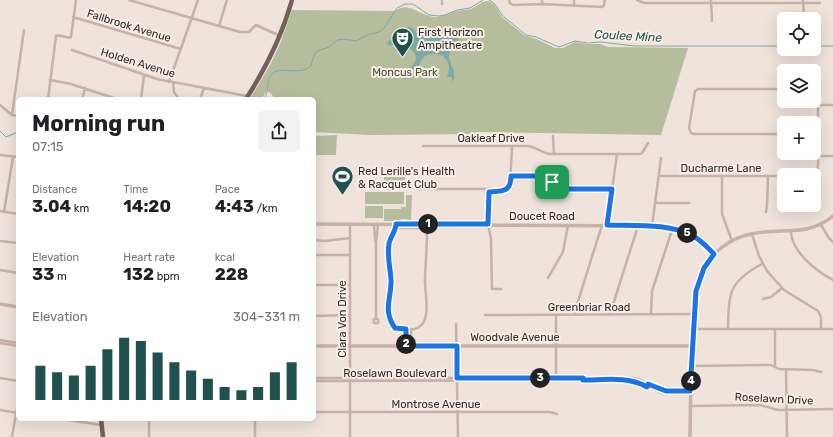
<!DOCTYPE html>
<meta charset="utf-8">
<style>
:root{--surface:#fff;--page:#f2f2f2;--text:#202124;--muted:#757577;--accent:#21514e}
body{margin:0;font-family:Rubik,sans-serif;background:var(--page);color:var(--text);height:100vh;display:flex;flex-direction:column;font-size:15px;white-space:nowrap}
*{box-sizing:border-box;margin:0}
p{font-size:13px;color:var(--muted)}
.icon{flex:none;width:22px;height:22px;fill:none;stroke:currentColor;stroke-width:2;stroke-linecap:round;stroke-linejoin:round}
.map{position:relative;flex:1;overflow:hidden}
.drawer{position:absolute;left:16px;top:97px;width:300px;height:324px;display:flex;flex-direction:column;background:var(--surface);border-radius:6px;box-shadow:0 4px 16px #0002}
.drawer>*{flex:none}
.fabs{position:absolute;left:777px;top:12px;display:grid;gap:8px}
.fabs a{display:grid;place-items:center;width:44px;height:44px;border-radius:6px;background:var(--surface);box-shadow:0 4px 16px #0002;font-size:20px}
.pin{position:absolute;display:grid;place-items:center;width:34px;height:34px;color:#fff;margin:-17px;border-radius:8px;box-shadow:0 2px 6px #0006}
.km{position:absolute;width:20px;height:20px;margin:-10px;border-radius:50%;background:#222;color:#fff;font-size:11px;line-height:20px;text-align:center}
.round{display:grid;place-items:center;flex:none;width:42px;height:42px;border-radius:6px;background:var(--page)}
.headline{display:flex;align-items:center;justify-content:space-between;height:68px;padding:0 16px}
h1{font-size:22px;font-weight:700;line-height:30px}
.stats{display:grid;grid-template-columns:repeat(3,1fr);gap:6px;height:68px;padding:4px 16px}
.stats div{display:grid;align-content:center}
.stats b{font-size:17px;font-weight:700}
.stats small{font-size:11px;font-weight:400}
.stats p{font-size:11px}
.chart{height:112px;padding:8px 16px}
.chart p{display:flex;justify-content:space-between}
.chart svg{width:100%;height:72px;margin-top:4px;stroke:var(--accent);stroke-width:6}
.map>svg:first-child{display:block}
.green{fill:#b6bd9d}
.water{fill:#7daaa6}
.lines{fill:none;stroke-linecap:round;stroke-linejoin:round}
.stream{stroke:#7daaa6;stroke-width:1}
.minor{stroke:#c6b2a9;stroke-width:2.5}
.tertiary{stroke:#c6b2a9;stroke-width:3.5}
.primary{stroke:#74605a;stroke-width:4.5}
.route-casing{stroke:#fff;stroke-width:8}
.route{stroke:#1a73e8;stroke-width:5}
.labels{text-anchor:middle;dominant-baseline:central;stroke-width:4;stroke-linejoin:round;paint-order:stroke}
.street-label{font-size:11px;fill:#342a28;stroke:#f7eee7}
.poi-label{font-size:11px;fill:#342a28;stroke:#f7eee7;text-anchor:start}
.park-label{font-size:11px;fill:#48502e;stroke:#f7eee7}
.water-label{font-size:12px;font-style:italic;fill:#21514e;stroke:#f7eee7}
</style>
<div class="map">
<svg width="833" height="437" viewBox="0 0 833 437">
<rect width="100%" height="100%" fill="#efe3dc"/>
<!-- green -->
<path class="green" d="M488,1l6,3 8,13 22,18 15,5 16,8h8l12,-6 13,2h12l8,3 80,1 -27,87 -185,-3 -3,2 -103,1 -56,-3v-33h-38l-9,-9 -5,9h-12l20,-34 10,-21 12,-34 103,1c14,-11 25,5 40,6 8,0 14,-4 21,-6 5,-1 11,-1 15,-2 7,-3 10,-8 17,-8z
M337,135l-1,20h-22v-19z
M384,177h21v12l-21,1z
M365,192h39v12h-39z
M406,195h6l-1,25 -10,-1v2h-17v-12h17v-2h5z
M365,206h18v12h-18z"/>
<!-- water -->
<path class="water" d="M408,27l5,1 5,6 4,2 9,-6 10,6 9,-2 7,1c5,10 -6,12 -8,19 -1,10 9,17 4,28l-2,-5h-4c1,-3 2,-6 2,-9 0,-13 -16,-18 -25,-11 -6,5 -4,11 -7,17 -1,1 -2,2 -4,4l-10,1v-2l3,-2 -2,-3v-2c17,-5 15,-21 -1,-24l2,-3 -2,-1 -14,4 -2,-3c3,-4 5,-3 8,-5 5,-3 5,-8 13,-11z"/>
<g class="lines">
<!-- stream -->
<path class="stream" d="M489,0l5,3 9,13 23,19 10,2 23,10 16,-6 13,2 12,-1 35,4h149
M814,46h19
M264,99c6,-9 2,-18 7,-24 9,-11 27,2 40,-9l3,-11 3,-4 12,-4 8,-7 7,-1 12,2 11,-6 12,-3 5,-4 13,-20 8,-4h8l16,11 10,1 6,-1 12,-5 13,-2 13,-8
M0,131l6,6 12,-5"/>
<!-- minor -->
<path class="minor" d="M129,0l111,32h9l7,-7 24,11
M509,0l1,3 3,2 29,-1 60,3 2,-2 1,-5
M637,0l7,3h176
M711,0l1,21
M803,0l1,19
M442,4v-4
M542,4v-4
M574,6v-6
M73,17l108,32
M219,26l8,-26
M72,50l85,29 90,17
M50,80l21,4 46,15
M169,82l29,-82
M173,82l1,10 5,7
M784,89h-86l-3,2 -6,37 2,5 3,1h90
M814,89h3l1,3v73l-1,6 -3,4
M48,99l8,-63c5,-2 10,3 15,1l5,-37
M82,99l3,-11
M141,99l3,-24
M200,99l4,-11
M0,105l12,10 6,1
M818,105h15
M12,115l12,-85
M553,136l1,18
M423,146h105c8,1 14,7 22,8h90l2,-1 6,-10
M0,155l18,2
M818,156h15
M511,176h18l23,11 9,2h51
M532,176l9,1 19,11
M659,176h125
M722,176v38l10,27
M418,189h71l14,1
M489,189l-1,35 3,15 1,50h9
M489,192l16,-2 5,-3 2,-41
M655,203h34
M0,211l18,3
M4,212l9,-55
M766,212l1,-6 1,-30
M350,224v213
M374,224l1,16 1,2
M607,225l10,-71
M821,225l8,13 4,4
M652,226l9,-68
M398,228h24l4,1 1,3c0,17 -2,34 -2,50 1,24 10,56 -30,46 -10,-15 -5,-30 -4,-46 0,-13 -9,-47 7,-54z
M791,232c1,20 25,39 42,48
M752,234l7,22 8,15 17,19 34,21 3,6v12
M314,240l11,1 25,-3
M0,241l18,2
M314,255h36
M0,270l18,3
M548,278l15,-26 5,-27
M314,285h36
M763,299l8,-2 11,-9
M574,314l28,-89
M610,314l28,-88
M651,314l1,-23 20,-61
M485,315l209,-1
M314,316l36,-1
M373.5 321a2.5 2.5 0 1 1 5 0a2.5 2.5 0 1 1-5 0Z
M376,319v-76l2,-19
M456,324l2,113
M693,329h140
M728,329c1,-36 0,-47 34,-65
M0,340l18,3
M0,343l18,3
M406,346v-17
M411,346v-17
M691,366l80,-1 8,4 34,1 8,2
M775,366v-37
M786,370l1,67
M0,378l18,3
M314,378h318l6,1 24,11 28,1
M556,378v-63
M314,381l314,-1 11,2 23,11 28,1
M690,406l70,-1 18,5 55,-1
M0,410l18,3
M314,412h236l7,2
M62,419l39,6
M12,437l6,-35
M149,437v-18
M255,437v-18"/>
<!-- tertiary -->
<path class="tertiary" d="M314,224l338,2c29,4 41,7 62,28
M0,304l18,3
M314,346h378
M690,437c0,-34 1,-67 3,-100 1,-21 0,-44 8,-63 9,-21 29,-36 50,-40 30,-7 55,4 82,-18"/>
<!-- primary -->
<path class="primary" d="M246,99c20,-31 36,-63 46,-99
M101,419l2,18"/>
</g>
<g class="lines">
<defs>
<path id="route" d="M511,176h25l14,5 11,8h51l-5,36c26,1 63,-2 86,11 8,4 15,12 21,18l-10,14 -8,23 -6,100h-24l-18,-7 -1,3c-19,-11 -43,-7 -64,-7v-2h-126v-32h-51v-17l-11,-1c-13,-19 -3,-30 -4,-49 -1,-12 -4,-23 -2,-35 1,-7 7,-13 7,-20h92l1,-32c14,-1 22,0 22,-16z"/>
</defs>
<!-- route casing -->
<use href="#route" class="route-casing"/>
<!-- route -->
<use href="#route" class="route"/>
</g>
<!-- icons -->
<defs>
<symbol id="theatre-pin" viewBox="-11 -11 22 30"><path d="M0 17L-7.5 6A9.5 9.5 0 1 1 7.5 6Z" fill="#21514e" stroke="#f7eee7"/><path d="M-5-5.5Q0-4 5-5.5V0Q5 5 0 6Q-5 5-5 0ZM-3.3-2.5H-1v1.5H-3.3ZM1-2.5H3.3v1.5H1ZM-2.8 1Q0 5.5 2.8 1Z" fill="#fff"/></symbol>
<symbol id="stadium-pin" viewBox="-11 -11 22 30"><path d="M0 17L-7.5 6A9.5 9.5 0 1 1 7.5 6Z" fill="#21514e" stroke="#f7eee7"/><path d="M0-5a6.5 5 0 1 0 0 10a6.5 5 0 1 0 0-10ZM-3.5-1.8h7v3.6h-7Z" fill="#fff"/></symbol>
</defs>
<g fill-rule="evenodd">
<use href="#theatre-pin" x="390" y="26" width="25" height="34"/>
<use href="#stadium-pin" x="330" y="164" width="25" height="34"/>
</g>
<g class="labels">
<!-- street labels -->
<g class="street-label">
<text transform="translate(129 26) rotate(17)">Fallbrook Avenue</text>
<text transform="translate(138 63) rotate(17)">Holden Avenue</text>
<text x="491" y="138">Oakleaf Drive</text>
<text x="721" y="168">Ducharme Lane</text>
<text x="542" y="216">Doucet Road</text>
<text x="589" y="307">Greenbriar Road</text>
<text transform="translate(342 319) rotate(-90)">Clara Von Drive</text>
<text x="515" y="337">Woodvale Avenue</text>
<text x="395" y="373">Roselawn Boulevard</text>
<text transform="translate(774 399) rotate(3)">Roselawn Drive</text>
<text x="436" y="404">Montrose Avenue</text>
</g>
<!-- poi labels -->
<g class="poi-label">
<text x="418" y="32">First Horizon<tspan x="418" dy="13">Ampitheatre</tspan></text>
<text x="358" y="171">Red Lerille's Health<tspan x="358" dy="13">&amp; Racquet Club</tspan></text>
</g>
<!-- park labels -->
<g class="park-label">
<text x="405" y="72">Moncus Park</text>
</g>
<!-- water labels -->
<g class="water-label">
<text transform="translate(628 36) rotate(3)">Coulee Mine</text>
</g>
</g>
</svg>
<div class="fabs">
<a><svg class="icon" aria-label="locate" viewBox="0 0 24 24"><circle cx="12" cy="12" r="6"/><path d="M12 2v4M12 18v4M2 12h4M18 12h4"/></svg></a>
<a><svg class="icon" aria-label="layers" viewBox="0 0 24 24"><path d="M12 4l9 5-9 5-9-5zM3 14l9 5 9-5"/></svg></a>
<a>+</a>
<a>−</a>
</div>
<div class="pin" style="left:552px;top:182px;background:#1e9e55"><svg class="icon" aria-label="arrive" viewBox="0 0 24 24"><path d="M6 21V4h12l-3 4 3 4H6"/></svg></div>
<b class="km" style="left:428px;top:224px">1</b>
<b class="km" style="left:406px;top:344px">2</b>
<b class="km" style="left:540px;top:378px">3</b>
<b class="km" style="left:691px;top:381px">4</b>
<b class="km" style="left:687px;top:233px">5</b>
<section class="drawer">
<div class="headline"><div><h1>Morning run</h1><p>07:15</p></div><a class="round"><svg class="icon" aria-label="share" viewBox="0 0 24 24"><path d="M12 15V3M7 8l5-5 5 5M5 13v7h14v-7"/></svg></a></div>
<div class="stats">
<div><p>Distance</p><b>3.04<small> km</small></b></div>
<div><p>Time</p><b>14:20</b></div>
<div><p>Pace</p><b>4:43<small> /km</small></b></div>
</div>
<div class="stats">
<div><p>Elevation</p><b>33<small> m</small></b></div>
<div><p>Heart rate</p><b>132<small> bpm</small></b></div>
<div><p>kcal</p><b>228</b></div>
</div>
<div class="chart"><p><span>Elevation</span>304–331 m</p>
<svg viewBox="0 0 160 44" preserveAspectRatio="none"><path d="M5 44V23M15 44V27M25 44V29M35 44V23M45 44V13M55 44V6M65 44V8M75 44V15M85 44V21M95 44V26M105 44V31M115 44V36M125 44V38M135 44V36M145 44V27M155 44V21"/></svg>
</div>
</section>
</div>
